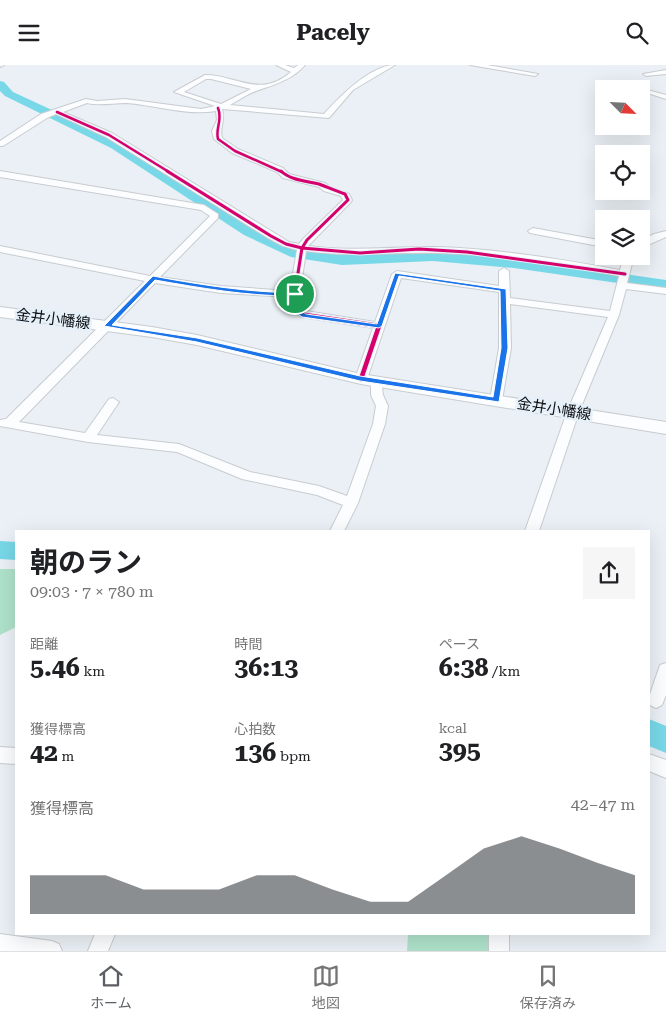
<!DOCTYPE html>
<html lang="ja">
<meta charset="utf-8">
<style>
:root{--surface:#fff;--page:#f6f6f6;--text:#202124;--muted:#757577;--line:#e0e0e0;--accent:#5b5f63}
body{margin:0;font-family:"Roboto Serif","Noto Sans JP",serif;background:var(--page);color:var(--text);height:100vh;display:flex;flex-direction:column;font-size:19px;white-space:nowrap}
*{box-sizing:border-box;margin:0}
p{font-size:16px;color:var(--muted)}
.icon{flex:none;width:28px;height:28px;fill:none;stroke:currentColor;stroke-width:2;stroke-linecap:round;stroke-linejoin:round}
.map{position:relative;flex:1;overflow:hidden}
.panel{position:absolute;left:15px;top:465px;width:635px;height:405px;display:flex;flex-direction:column;background:var(--surface);border-radius:0px;box-shadow:0 5px 20px #0002}
.panel>*{flex:none}
.needle{width:32px;rotate:114deg}
.fabs{position:absolute;left:595px;top:15px;display:grid;gap:10px}
.fabs a{display:grid;place-items:center;width:55px;height:55px;border-radius:0px;background:var(--surface);box-shadow:0 5px 20px #0002;font-size:25px}
.pin{position:absolute;display:grid;place-items:center;width:42px;height:42px;color:#fff;margin:-21px;border:2px solid #fff;border-radius:50%;box-shadow:0 1px 5px #0007}
.round{display:grid;place-items:center;flex:none;width:52px;height:52px;border-radius:0px;background:var(--page)}
.headline{display:flex;align-items:center;justify-content:space-between;height:85px;padding:0 15px}
h1{font-size:28px;font-weight:700;line-height:38px}
.figures{display:grid;grid-template-columns:repeat(3,1fr);gap:8px;height:85px;padding:5px 15px}
.figures div{display:grid;align-content:center}
.figures b{font-size:25px;font-weight:700}
.figures small{font-size:14px;font-weight:400}
.figures p{font-size:14px}
.chart{height:140px;padding:10px 15px}
.chart p{display:flex;justify-content:space-between}
.chart svg{width:100%;height:90px;margin-top:5px;fill:var(--accent);opacity:.7}
header{display:flex;justify-content:space-between;align-items:center;height:65px;padding:0 15px;background:var(--surface);font-size:22px;font-weight:700}
.tabs{display:flex;justify-content:space-around;align-items:center;height:70px;border-top:1px solid var(--line);background:var(--surface);font-size:14px;color:var(--muted)}
.tabs a{display:grid;justify-items:center;gap:2px}
.tabs .selected{color:var(--accent)}
.map>svg:first-child{display:block}
.green{fill:#afe2ca}
.lines{fill:none;stroke-linecap:round;stroke-linejoin:round}
.river{fill:#78d8e8;fill-rule:evenodd}
.street-casing{stroke:#c8ccd0;stroke-width:2}
.secondary-casing{stroke:#c8ccd0;stroke-width:2}
.street{fill:#fcfdfe;fill-rule:evenodd}
.secondary{fill:#fcfdfe;fill-rule:evenodd}
.cycleway-far2-casing{stroke:#e6f0f9;stroke-width:4.5}
.cycleway-far1-casing{stroke:#e6f0f9;stroke-width:5}
.cycleway-casing{stroke:#e6f0f9;stroke-width:7}
.cycleway-far2{stroke:#d6006c;stroke-width:2.5}
.cycleway-far1{stroke:#d6006c;stroke-width:3}
.cycleway{stroke:#d6006c;stroke-width:4.5}
.route{fill:#1a73e8;stroke:#fff;fill-rule:evenodd}
.labels{text-anchor:middle;dominant-baseline:central;stroke-width:5;stroke-linejoin:round;paint-order:stroke}
.street-label{font-size:15px;fill:#0e1114;stroke:#e6f0f9}
</style>
<header><svg class="icon" aria-label="menu" viewBox="0 0 24 24"><path d="M4 6h16M4 12h16M4 18h16"/></svg>Pacely<svg class="icon" aria-label="search" viewBox="0 0 24 24"><circle cx="10" cy="10" r="6"/><path d="M15 15l6 6"/></svg></header>
<div class="map">
<svg width="666" height="886" viewBox="0 0 666 886">
<rect width="100%" height="100%" fill="#eaf0f5"/>
<!-- green -->
<path class="green" d="M0,504h16v58l-16,8z
M408,869h83l1,17h-85z"/>
<g class="lines">
<!-- river -->
<path class="river" d="M0,16l4,1 9,10 108,50 133,87 47,21 41,5 91,-4 81,7 152,22v10l-152,-22 -81,-7 -91,4 -51,-8 -47,-22 -133,-87 -106,-52 -5,-5z
M0,476l16,1v18l-16,-1z
M649,654l17,7v27l-17,-7z"/>
<defs>
<path id="street" d="M0,0h4l-3,2z
M276,0h9l9,3 4,-3h7c-15,17 -34,20 -54,28 -8,4 -14,8 -21,12l94,9c16,-18 47,-49 71,-49l-42,25 -24,28 -107,-9c4,11 -3,18 0,29l16,11 45,19 6,6 36,9 5,4 19,7 3,6 -1,2 -43,44c43,6 87,0 130,1 61,2 122,12 182,23l4,-14h10l-7,27 39,5v6l-40,-5 -7,26 -40,97 -40,119h-14l42,-119 41,-95 -98,-13 1,44 -9,52 -6,4 -6,-4 9,-52v-56l-98,-14 -34,101 -6,4 -6,-4 18,-51 -72,-11 -5,-4 -5,-16 -70,-4 -66,-10 -136,139 66,11 24,-34 4,-1 6,4 -22,33 82,9 71,28 69,14 28,10 26,-72 3,-18 -5,-11v-14l6,-4 4,1 2,17 5,11 -3,18 -27,79 -14,28h-14l13,-26 -26,-10 -75,-16 -65,-27 -89,-10 -88,-16v-6l6,-1 139,-138 -145,-29v-6l150,30 60,-60 -9,-6 -201,-33v-6l204,34 14,9v4l-58,59 61,9 69,5 7,-41 -14,-4 -15,-8 -162,-101 -50,-23 -9,4 -44,28h-3v-5l41,-27 45,-15 11,2 28,-2 76,10 14,-3 -41,-14 31,-17c32,0 55,24 86,-3zM206,14h5l40,10 -30,15 -37,-12zM87,38c13,3 25,0 39,0 30,2 60,13 90,8l1,9 -5,11 2,8 18,14 45,19 6,6 36,9 5,4 17,5 2,4 -39,38 -5,6 -10,-2 -177,-109 -49,-21zM306,186c44,6 87,1 130,2 62,1 123,11 183,23l-9,35 -100,-13 -1,-27 -5,-3 -5,3v15l-102,-15 -5,3 -17,48 -69,-11 -6,-19z
M470,0h17l51,9 -3,2z
M666,5v4l-20,2 -3,-2z
M622,18l44,12v4l-25,-8v-2l-21,-3 -1,-1z
M533,163l71,13v6l-74,-14 -2,-2z
M666,166v6l-25,11v-7l13,-7z
M666,598v32l-4,10 -6,3 -6,-3 -1,-8 11,-32z
M0,682l16,1v16l-16,-1z
M649,689l17,6v18l-17,-7z
M0,869l52,7 7,3 3,7h-62z
M95,869h20l-7,17h-20z
M489,869h20v17h-20z"/>
<path id="secondary" d="M0,242l152,20 45,8 164,39 305,48v12l-305,-50 -164,-39 -45,-8 -152,-20z"/>
</defs>
<!-- street casing -->
<use href="#street" class="street-casing"/>
<!-- secondary casing -->
<use href="#secondary" class="secondary-casing"/>
<!-- street -->
<use href="#street" class="street"/>
<!-- secondary -->
<use href="#secondary" class="secondary"/>
<defs>
<path id="cycleway-far2" d="M218,43c5,12 -3,20 0,31l17,12 47,21
M57,47l52,23 60,37"/>
<path id="cycleway-far1" d="M167,106l104,65 15,8 16,4 5,-8 41,-40 -3,-6c-9,-3 -18,-7 -26,-10 -13,-3 -29,-4 -38,-13
M299,241l-4,-14 7,-44 58,5 59,-4 48,3 158,22"/>
<path id="cycleway" d="M299,240l2,8 4,2 74,11 -18,53"/>
</defs>
<!-- cycleway-far2 casing -->
<use href="#cycleway-far2" class="cycleway-far2-casing"/>
<!-- cycleway-far1 casing -->
<use href="#cycleway-far1" class="cycleway-far1-casing"/>
<!-- cycleway casing -->
<use href="#cycleway" class="cycleway-casing"/>
<!-- cycleway-far2 -->
<use href="#cycleway-far2" class="cycleway-far2"/>
<!-- cycleway-far1 -->
<use href="#cycleway-far1" class="cycleway-far1"/>
<!-- cycleway -->
<use href="#cycleway" class="cycleway"/>
</g>
<!-- route -->
<path class="route" d="M395,208l111,16 2,59 -9,54 -139,-21 -163,-39 -93,-16 49,-50c48,9 94,16 142,17l3,1 5,18 3,2 71,10zM399,211l101,15 1,57 -8,49 -133,-21 -163,-38 -85,-13 43,-45c46,8 91,16 138,16l4,17 5,4 77,11 3,-2z"/>
<g class="labels">
<!-- street labels -->
<g class="street-label">
<text transform="translate(53 254) rotate(7)">金井小幡線</text>
<text transform="translate(554 344) rotate(9)">金井小幡線</text>
</g>
</g>
</svg>
<div class="fabs">
<a><svg class="needle" viewBox="-14 -14 28 28"><path d="M0-13l5 13h-10z" fill="#e53935"/><path d="M0 13l5-13h-10z" fill="#757577"/></svg></a>
<a><svg class="icon" aria-label="locate" viewBox="0 0 24 24"><circle cx="12" cy="12" r="6"/><path d="M12 2v4M12 18v4M2 12h4M18 12h4"/></svg></a>
<a><svg class="icon" aria-label="layers" viewBox="0 0 24 24"><path d="M12 4l9 5-9 5-9-5zM3 14l9 5 9-5"/></svg></a>
</div>
<div class="pin" style="left:295px;top:229px;background:#1e9e55"><svg class="icon" aria-label="arrive" viewBox="0 0 24 24"><path d="M6 21V4h12l-3 4 3 4H6"/></svg></div>
<section class="panel">
<div class="headline"><div><h1>朝のラン</h1><p>09:03 · 7 × 780 m</p></div><a class="round"><svg class="icon" aria-label="share" viewBox="0 0 24 24"><path d="M12 15V3M7 8l5-5 5 5M5 13v7h14v-7"/></svg></a></div>
<div class="figures">
<div><p>距離</p><b>5.46<small> km</small></b></div>
<div><p>時間</p><b>36:13</b></div>
<div><p>ペース</p><b>6:38<small> /km</small></b></div>
</div>
<div class="figures">
<div><p>獲得標高</p><b>42<small> m</small></b></div>
<div><p>心拍数</p><b>136<small> bpm</small></b></div>
<div><p>kcal</p><b>395</b></div>
</div>
<div class="chart"><p><span>獲得標高</span>42–47 m</p>
<svg viewBox="0 0 160 44" preserveAspectRatio="none"><path d="M0 44V25L10 25L20 25L30 32L40 32L50 32L60 25L70 25L80 32L90 38L100 38L110 25L120 12L130 6L140 12L150 19L160 25V44z"/></svg>
</div>
</section>
</div>
<nav class="tabs">
<a class="selected"><svg class="icon" aria-label="home" viewBox="0 0 24 24"><path d="M3 11l9-7 9 7M6 9v11h12V9"/></svg>ホーム</a>
<a><svg class="icon" aria-label="map" viewBox="0 0 24 24"><path d="M3 6l6-2 6 2 6-2v14l-6 2-6-2-6 2zM9 4v14M15 6v14"/></svg>地図</a>
<a><svg class="icon" aria-label="saved" viewBox="0 0 24 24"><path d="M7 4h10v16l-5-4-5 4z"/></svg>保存済み</a>
</nav>
